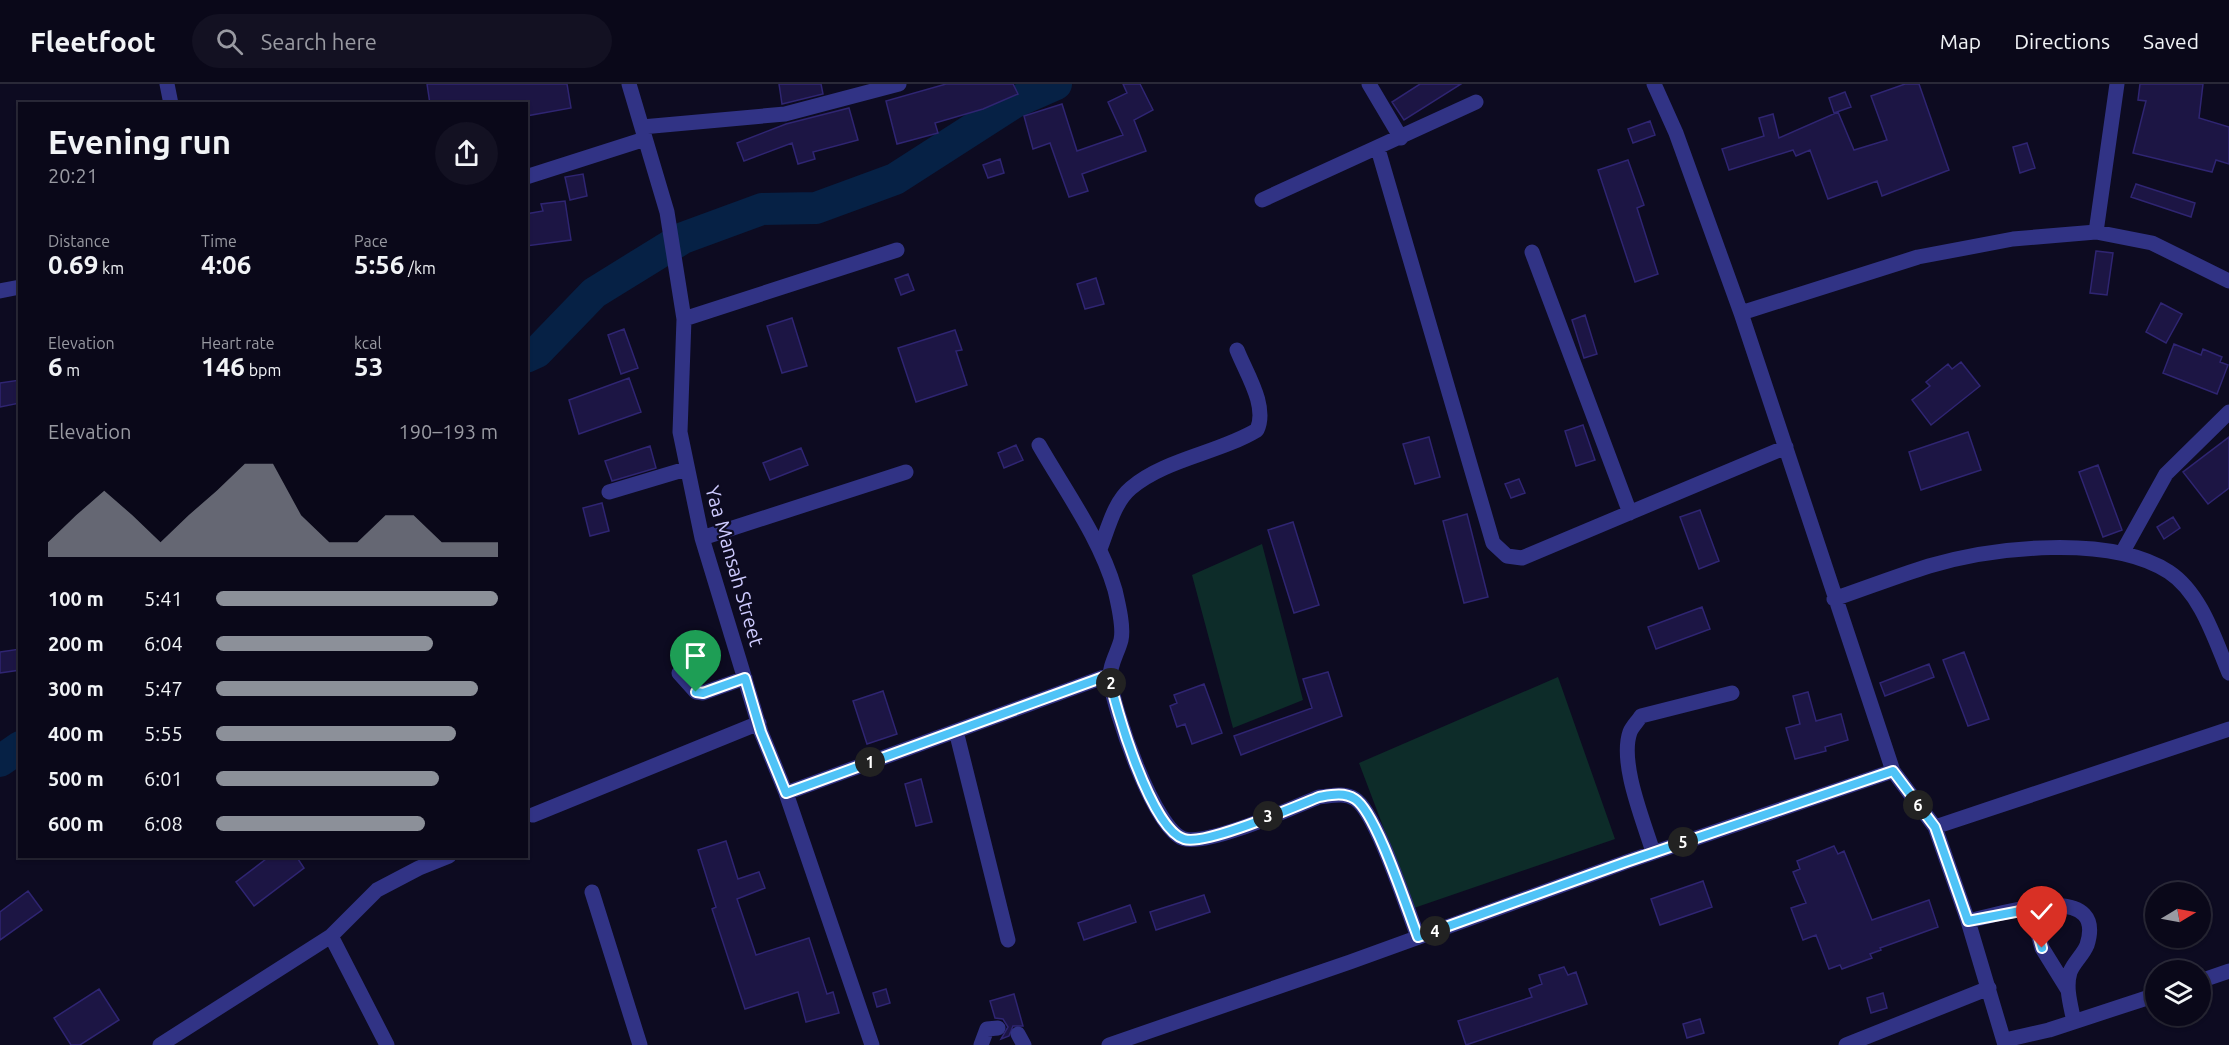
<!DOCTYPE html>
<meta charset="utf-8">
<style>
:root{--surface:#0a0819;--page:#131122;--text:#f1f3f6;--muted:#999aa2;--line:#2a2938;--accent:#8c9099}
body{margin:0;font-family:Ubuntu,sans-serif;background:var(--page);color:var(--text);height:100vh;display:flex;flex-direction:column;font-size:22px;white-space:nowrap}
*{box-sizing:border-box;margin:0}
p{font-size:20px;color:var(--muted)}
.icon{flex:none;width:33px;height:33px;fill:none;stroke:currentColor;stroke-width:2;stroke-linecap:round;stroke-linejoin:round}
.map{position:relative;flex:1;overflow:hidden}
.details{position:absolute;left:18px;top:18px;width:510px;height:756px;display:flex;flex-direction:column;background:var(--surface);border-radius:0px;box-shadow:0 2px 4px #0004,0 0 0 2px var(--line)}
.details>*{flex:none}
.needle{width:39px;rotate:80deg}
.buttons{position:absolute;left:2145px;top:798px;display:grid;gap:12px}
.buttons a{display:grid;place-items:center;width:66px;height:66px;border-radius:50%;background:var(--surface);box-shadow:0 2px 4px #0004,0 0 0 2px var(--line);font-size:30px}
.pin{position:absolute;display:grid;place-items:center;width:51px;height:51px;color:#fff;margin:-62px -26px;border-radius:50% 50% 50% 0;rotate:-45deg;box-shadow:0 0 6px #0007}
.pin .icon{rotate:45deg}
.km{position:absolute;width:30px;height:30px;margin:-15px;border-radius:50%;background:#222;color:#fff;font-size:16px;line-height:30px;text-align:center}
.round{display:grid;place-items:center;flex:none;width:63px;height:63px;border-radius:32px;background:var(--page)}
.head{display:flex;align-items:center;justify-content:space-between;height:102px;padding:0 30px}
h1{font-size:33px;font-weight:700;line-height:45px}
.figures{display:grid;grid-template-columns:repeat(3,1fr);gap:9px;height:102px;padding:6px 30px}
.figures div{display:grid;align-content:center}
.figures b{font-size:26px;font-weight:700}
.figures small{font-size:16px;font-weight:400}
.figures p{font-size:16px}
.chart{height:168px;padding:12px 30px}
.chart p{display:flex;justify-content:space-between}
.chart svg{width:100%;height:108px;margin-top:6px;fill:var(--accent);opacity:.7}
ul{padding:0 30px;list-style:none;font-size:20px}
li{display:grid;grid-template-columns:96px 72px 1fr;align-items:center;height:45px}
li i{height:15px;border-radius:8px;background:var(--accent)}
header{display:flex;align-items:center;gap:36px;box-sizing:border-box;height:84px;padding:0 30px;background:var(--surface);border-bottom:2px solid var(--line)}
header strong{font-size:28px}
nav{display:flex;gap:33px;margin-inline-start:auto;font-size:21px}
.search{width:420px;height:54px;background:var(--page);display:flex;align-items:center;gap:15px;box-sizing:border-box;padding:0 21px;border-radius:33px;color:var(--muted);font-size:22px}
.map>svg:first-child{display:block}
.green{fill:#0d2c29}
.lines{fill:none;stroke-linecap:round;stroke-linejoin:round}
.river{stroke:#062145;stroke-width:32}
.building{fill:#1c1544;stroke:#2f2572;stroke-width:1.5}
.minor{stroke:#313385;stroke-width:15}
.route-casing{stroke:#fff;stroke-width:12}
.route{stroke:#4fc3f7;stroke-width:8}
.labels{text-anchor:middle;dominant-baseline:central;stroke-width:4.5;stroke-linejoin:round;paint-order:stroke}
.street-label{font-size:20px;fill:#cecbff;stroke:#0d0b21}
</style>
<header>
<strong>Fleetfoot</strong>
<div class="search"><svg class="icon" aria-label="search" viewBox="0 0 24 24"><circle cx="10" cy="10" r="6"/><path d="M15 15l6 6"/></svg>Search here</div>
<nav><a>Map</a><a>Directions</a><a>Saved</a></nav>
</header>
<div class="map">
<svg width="2229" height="961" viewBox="0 0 2229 961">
<rect width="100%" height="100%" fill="#0d0b21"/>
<!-- green -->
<path class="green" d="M1262,460l41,156 -70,28 -41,-153z
M1558,593l57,162 -201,69 -55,-145z"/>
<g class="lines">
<!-- river -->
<path class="river" d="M526,273l11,-5 57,-59 89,-55 79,-29 54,-1 79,-29 120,-77 41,-18
M0,677l20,-14"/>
</g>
<!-- building -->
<path class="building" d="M427,0h140l4,24 -45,8v-12h-96z
M779,0h42l2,10 -41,10z
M946,0h67l5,10 -35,15 -48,14 3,10 -41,11 -11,-43z
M1123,0h17l13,26 -19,10 12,31 -64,23 6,17 -19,6 -19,-54 -17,6 -9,-33 38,-12 15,47 46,-16 -15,-33 19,-9z
M1420,0h41l-57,36 -12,-18z
M1905,0h14l30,86 -67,26 -5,-15 -49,18 -18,-49 -14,6 -3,-6 -64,20 -7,-21 42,-13 -5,-18 14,-4 6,24 59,-26 16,38 33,-10 -16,-44z
M2140,0h63l-4,34 30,9v37l-13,-4 -4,12 -79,-19 13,-52 -8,-1z
M1845,8l6,15 -17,6 -5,-15z
M849,24l9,32 -45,12 2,7 -17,5 -6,-21 -48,18 -7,-18 49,-19z
M1650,37l5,14 -22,8 -5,-14z
M2027,59l8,25 -15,5 -7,-26z
M1000,75l4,14 -16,5 -5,-13z
M1628,76l16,45 -7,3 21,66 -23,8 -37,-112z
M583,90l4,22 -17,4 -5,-23z
M2136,100l59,19 -4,14 -60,-20z
M565,117l6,39 -45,6v-32l17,-3 -2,-7z
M2096,167l17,2 -6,42 -17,-2z
M908,190l6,16 -13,5 -6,-16z
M1096,194l8,26 -19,5 -8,-25z
M2161,219l21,11 -16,29 -20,-11z
M1585,231l12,39 -13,4 -12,-38z
M792,234l15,48 -25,7 -15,-47z
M624,245l14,39 -17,6 -13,-39z
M955,246l7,20 -6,1 11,34 -51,17 -18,-54z
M2174,260l27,11 2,-6 19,8 -2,5 8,3 -11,29 -54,-21z
M1961,278l19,24 -49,39 -19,-25 18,-14 -4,-4 22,-18 4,5z
M629,294l12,34 -62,22 -10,-34z
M20,296v23l-20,4v-24z
M1583,341l12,35 -19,6 -11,-35z
M1968,348l13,38 -60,20 -12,-38z
M1429,353l11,40 -25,7 -12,-40z
M2229,353v51l-21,16 -25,-32z
M1016,361l7,15 -19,8 -6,-15z
M650,362l6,22 -44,13 -7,-20z
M801,364l7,17 -38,15 -7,-17z
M2098,381l24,65 -19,7 -24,-65z
M1519,395l6,14 -14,5 -6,-14z
M602,419l7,28 -19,5 -7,-28z
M1700,426l19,51 -20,8 -19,-52z
M1467,430l21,83 -24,6 -21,-82z
M2173,433l7,11 -16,11 -7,-12z
M1293,438l26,83 -25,8 -26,-83z
M1702,523l8,22 -54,20 -8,-22z
M20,565v21l-20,3v-21z
M1964,568l25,67 -21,7 -25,-66z
M1929,580l5,13 -49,19 -5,-13z
M1328,588l14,44 -101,39 -7,-19 78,-28 -9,-29z
M1204,600l18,49 -30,11 -7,-20 -8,3 -7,-21 7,-3 -3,-8z
M883,607l14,43 -30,10 -14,-43z
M1808,608l8,29 25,-7 7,26 -23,7 1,4 -31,8 -9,-31 14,-4 -7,-28z
M921,695l11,43 -16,4 -11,-42z
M726,757l12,38 21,-7 6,16 -28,11 19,56 53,-17 18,56 6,-2 6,21 -33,9 -8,-30 -53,17 -33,-100 4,-2 -18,-57z
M1834,762l4,8 6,-3 28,69 57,-20 9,27 -58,21 1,2 -11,4 2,4 -30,11 -2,-4 -11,4 -13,-34 -13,5 -12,-32 15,-5 -13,-31 7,-3 -3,-8z
M270,772h26l8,12 -50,38 -18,-24z
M1703,797l9,26 -52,18 -9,-26z
M28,807l14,19 -42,30v-28z
M1204,811l6,17 -54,18 -6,-18z
M1130,821l6,17 -52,18 -6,-17z
M1564,883l4,8 8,-3 11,32 -121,41 -8,-24 74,-24 -3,-8 13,-5 -3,-9z
M99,905l20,31 -39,25h-9l-17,-27z
M886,905l4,14 -13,4 -4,-14z
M1883,909l4,15 -16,5 -4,-15z
M1014,910l9,32h-10l-4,10 -8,3 7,-12 -5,-8 -8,-1 -5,-17z
M1700,935l4,14 -17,5 -4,-14z"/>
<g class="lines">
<!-- minor -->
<path class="minor" d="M167,0l4,20
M629,0l38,128 17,107 -4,113 22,106 59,194 25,61 86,252
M1369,0l32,54
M1654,0l22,49 65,180 152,458 42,56 33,94 37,124
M642,43l143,-13 114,-30
M1378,65l115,394 14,13 15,2 264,-111
M526,93l119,-38
M1262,116l214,-98
M2096,148l21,-148
M1532,168l98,261
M0,207l20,-4
M1741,229l177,-56 95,-18 83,-7 56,11 77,38
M684,235l213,-69
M1039,361c27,47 61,93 76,145 3,13 9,37 6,50 -3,12 -12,26 -11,39 3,29 45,154 75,160 26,6 106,-31 134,-42 12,-1 25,-5 36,2 21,13 52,110 63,138
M609,408l77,-23
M702,454l204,-66
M1100,465c8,-20 14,-47 31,-61 34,-29 88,-35 126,-58 11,-24 -11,-57 -20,-80
M2122,469l44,-79 63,-62
M1834,515c32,-11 63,-23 95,-33 65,-19 181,-32 240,6 32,21 46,68 60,101
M679,589l17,19 7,1 42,-15
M956,647l52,209
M786,709l323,-118
M533,731l226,-92
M1935,743l294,-98
M1653,768c-9,-30 -34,-89 -23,-120 2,-5 8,-11 11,-16l91,-23
M592,808l48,153
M2031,825l11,39 26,42
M1968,837c29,-6 140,-43 119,24 -4,10 -13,17 -17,27 -5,16 1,34 4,50
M331,852l56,109
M2200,897l29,-10
M1018,950l6,11
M2005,956l44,-10 107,-35
M160,961l171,-109 46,-46 42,-22 30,-12
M981,961l6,-16 11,-1
M1109,961l241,-83 276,-100 267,-91
M1846,961l143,-57"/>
</g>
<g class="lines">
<defs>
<path id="route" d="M696,608l7,1 42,-15 16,54 25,61 323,-118c6,33 42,154 75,164 21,7 110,-32 135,-42 12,-2 25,-5 36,2 21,13 52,110 63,138l208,-75 267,-91 42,56 33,94 63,-12 11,39"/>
</defs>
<!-- route casing -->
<use href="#route" class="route-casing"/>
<!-- route -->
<use href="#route" class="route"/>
</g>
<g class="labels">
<!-- street labels -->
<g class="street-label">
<text transform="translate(735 482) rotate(74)">Yaa Mansah Street</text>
</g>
</g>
</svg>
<div class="buttons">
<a><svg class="needle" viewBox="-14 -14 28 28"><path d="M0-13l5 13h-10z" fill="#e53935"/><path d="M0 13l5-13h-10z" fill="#999aa2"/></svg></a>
<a><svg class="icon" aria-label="layers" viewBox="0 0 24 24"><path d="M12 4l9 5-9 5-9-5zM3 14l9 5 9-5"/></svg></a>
</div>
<div class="pin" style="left:696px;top:608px;background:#1e9e55"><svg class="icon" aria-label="arrive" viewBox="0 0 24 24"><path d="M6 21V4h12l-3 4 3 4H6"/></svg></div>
<div class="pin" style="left:2042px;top:864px;background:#d93025"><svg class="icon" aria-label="check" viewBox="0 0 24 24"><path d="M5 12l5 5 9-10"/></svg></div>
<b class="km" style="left:870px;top:678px">1</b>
<b class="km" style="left:1111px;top:599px">2</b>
<b class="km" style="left:1268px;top:732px">3</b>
<b class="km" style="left:1435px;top:847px">4</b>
<b class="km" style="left:1683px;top:758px">5</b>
<b class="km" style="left:1918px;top:721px">6</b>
<section class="details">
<div class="head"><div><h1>Evening run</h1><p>20:21</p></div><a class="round"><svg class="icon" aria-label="share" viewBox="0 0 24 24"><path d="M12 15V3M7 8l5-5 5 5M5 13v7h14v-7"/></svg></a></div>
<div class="figures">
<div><p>Distance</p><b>0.69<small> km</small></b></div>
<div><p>Time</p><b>4:06</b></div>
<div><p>Pace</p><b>5:56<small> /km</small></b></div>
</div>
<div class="figures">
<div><p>Elevation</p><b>6<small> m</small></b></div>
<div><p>Heart rate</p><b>146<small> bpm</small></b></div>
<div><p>kcal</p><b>53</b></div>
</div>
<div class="chart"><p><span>Elevation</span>190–193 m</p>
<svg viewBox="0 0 160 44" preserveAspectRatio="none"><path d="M0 44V38L10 27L20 17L30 27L40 38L50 27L60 17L70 6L80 6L90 27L100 38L110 38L120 27L130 27L140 38L150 38L160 38V44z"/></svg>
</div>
<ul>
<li><b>100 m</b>5:41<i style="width:100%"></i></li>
<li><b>200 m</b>6:04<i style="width:77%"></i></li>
<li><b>300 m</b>5:47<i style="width:93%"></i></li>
<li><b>400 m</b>5:55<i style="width:85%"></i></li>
<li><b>500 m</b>6:01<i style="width:79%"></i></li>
<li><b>600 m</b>6:08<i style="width:74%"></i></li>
</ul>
</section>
</div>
